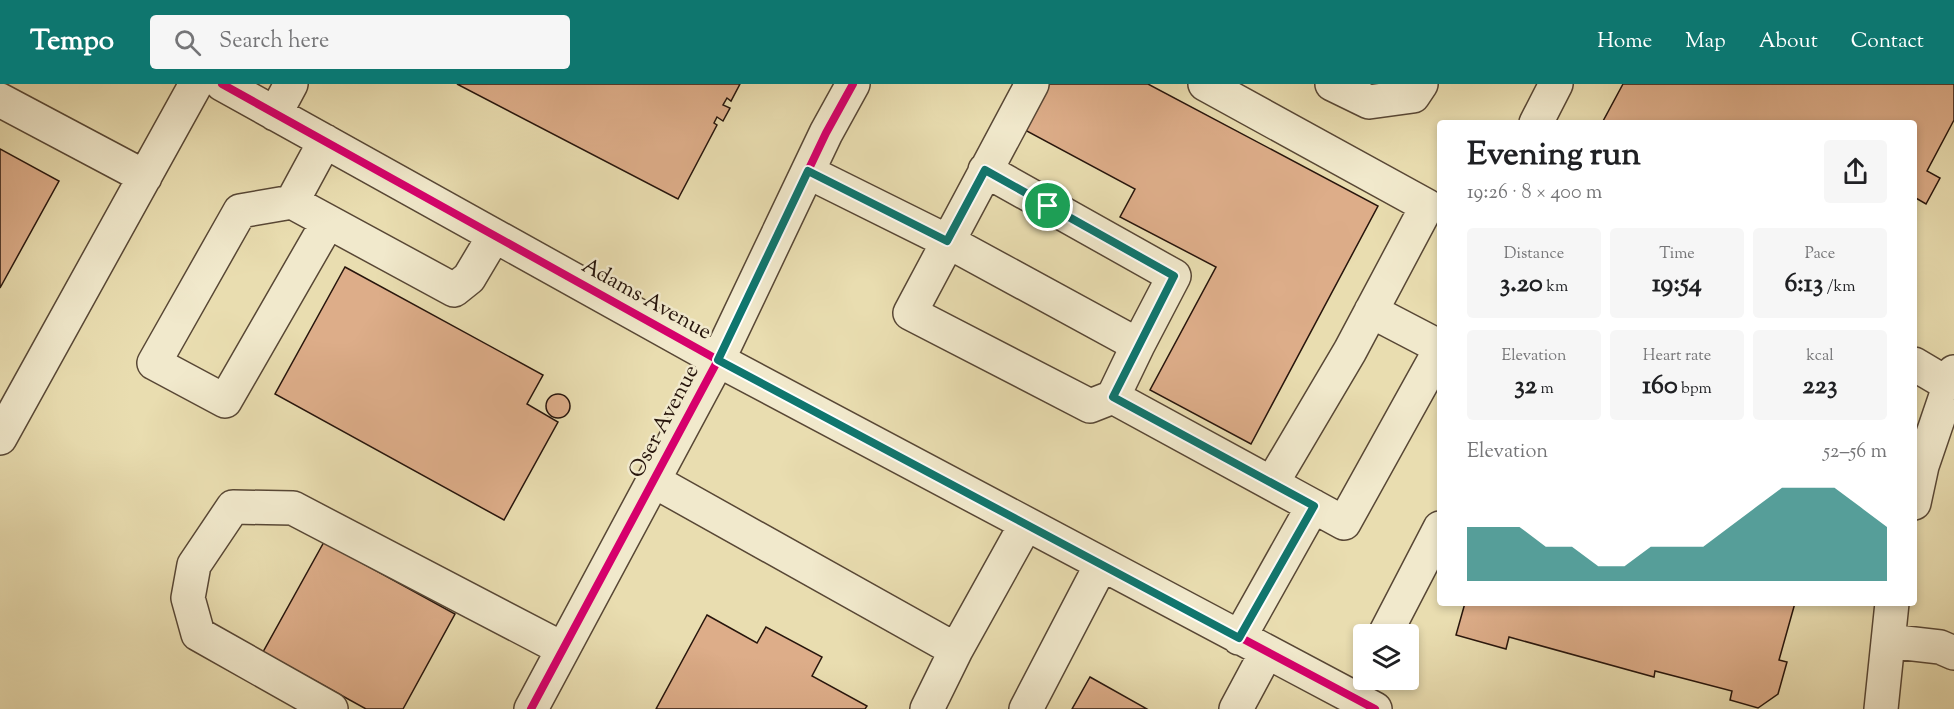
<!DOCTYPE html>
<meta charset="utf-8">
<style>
:root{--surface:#fff;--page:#f6f6f6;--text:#202124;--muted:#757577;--accent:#0f766e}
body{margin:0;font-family:"Sorts Mill Goudy",serif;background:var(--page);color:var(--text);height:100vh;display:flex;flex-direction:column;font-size:22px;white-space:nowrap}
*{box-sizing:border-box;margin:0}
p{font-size:20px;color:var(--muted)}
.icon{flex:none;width:33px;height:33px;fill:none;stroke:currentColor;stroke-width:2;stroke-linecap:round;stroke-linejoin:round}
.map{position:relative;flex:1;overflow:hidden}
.panel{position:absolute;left:1437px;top:36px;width:480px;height:486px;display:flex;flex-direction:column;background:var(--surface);border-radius:6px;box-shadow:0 3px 9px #0003}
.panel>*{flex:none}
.controls{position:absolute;left:1353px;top:540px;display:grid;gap:12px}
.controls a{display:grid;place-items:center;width:66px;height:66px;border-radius:6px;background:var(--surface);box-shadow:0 3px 9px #0003;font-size:30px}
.pin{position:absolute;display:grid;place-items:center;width:51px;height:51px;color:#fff;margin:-26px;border:3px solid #fff;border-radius:50%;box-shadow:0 2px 6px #0007}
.round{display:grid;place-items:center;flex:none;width:63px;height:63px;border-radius:6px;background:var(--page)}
.headline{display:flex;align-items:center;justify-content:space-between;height:102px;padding:0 30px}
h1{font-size:33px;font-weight:800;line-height:45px}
.figures{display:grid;grid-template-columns:repeat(3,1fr);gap:9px;height:102px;padding:6px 30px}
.figures div{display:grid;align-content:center;border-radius:6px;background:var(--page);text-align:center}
.figures b{font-size:26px;font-weight:800}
.figures small{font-size:16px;font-weight:400}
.figures p{font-size:16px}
.chart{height:168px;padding:12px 30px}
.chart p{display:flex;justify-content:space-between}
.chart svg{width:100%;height:108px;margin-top:6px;fill:var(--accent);opacity:.7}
header{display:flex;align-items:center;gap:36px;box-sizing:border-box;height:84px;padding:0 30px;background:var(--accent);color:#fff}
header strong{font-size:28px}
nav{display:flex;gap:33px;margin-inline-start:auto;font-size:21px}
.search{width:420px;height:54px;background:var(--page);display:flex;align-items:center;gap:15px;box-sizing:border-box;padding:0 21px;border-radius:6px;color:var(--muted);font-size:22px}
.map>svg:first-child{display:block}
.building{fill:#ddad89;stroke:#27150c;stroke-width:1.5}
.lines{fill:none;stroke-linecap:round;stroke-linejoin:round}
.minor-casing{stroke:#584735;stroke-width:36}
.minor{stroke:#f1e9cc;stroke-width:33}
.cycleway-casing{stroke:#f1e9cc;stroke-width:11}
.cycleway{stroke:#d6006c;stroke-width:8}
.route-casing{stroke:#fff;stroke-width:12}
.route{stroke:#0f766e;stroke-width:8}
.labels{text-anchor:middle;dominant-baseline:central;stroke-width:5;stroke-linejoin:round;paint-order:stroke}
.street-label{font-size:22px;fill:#27150c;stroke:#f1e9cc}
</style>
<header>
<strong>Tempo</strong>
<div class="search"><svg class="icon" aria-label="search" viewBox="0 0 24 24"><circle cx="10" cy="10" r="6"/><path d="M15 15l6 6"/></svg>Search here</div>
<nav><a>Home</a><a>Map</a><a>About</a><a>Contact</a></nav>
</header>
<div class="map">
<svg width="1954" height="625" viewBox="0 0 1954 625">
<rect width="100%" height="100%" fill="#e9ddb0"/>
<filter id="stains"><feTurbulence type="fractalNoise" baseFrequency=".00333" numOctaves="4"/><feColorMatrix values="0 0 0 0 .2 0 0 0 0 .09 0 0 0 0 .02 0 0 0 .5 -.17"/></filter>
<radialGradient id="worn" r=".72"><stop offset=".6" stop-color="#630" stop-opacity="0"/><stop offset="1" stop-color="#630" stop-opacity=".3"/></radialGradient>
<!-- building -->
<path class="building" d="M457,0h283l-9,17 -4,-3 -4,7 7,3 -7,13 -6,-4 -3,6 3,2 -39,74z
M1047,0h101l230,122 -127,238 -101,-54 66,-123 -96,-50 15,-28 -112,-60z
M1623,0h331v36l-27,51 13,7 -14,26 -12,-7v-74h-312z
M0,65l59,32 -59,107z
M345,183l198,108 -16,29 31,18 -54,98 -229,-126z
M546 322a12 12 0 1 1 24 0a12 12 0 1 1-24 0Z
M324,458l131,72 -52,95h-37l-103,-57z
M1465,519h330l-16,57 8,2 -9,32 -20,14 -28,-8 2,-9 -77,-20 -1,6 -145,-40 -3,12 -50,-14z
M707,531l50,28 9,-16 56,30 -10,19 55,30 -2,3h-209z
M1090,593l57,32h-75z"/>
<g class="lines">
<defs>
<path id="minor" d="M222,0l496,276 657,349
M1205,0l222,122 -77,145 -78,132
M1332,0l37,18 44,-6 8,-12
M0,16l145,77
M275,30l16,-30
M1536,39l20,-39
M325,57l-33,61 162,88 15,-12 25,-42
M985,86l189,106 -36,69
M808,88l139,69 191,104 -25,52 -23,9 -180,-93 122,-229
M292,118l-52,9 -86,152 71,38 103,-179
M1371,227l69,36
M1914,280l34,20
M1113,313l231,126 96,-173
M0,354l196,-354
M654,397l302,169 70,-126
M1914,419l8,-37 32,-94
M1385,550l55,-106
M1239,554l74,-132
M1888,557l52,6 14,6
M331,625l-133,-75 -10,-36 6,-33 39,-58 60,1 270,141
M531,625l187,-349 108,-227 27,-49
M927,625l29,-59
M1026,625l75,-144
M1236,625l30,-56
M1881,625l11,-106"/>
</defs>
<!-- minor casing -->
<use href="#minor" class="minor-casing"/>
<!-- minor -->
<use href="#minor" class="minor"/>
<defs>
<path id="cycleway" d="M222,0l496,276 657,349
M531,625l187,-349 108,-227 27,-49"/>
</defs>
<!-- cycleway casing -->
<use href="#cycleway" class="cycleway-casing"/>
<!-- cycleway -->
<use href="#cycleway" class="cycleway"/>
</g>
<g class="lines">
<defs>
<path id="route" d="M985,86l189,106 -61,121 201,109 -75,132 -521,-278 90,-189 139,70z"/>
</defs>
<!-- route casing -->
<use href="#route" class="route-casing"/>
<!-- route -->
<use href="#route" class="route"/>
</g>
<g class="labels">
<!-- street labels -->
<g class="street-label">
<text transform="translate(646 216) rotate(29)">Adams Avenue</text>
<text transform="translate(665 338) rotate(-62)">Oser Avenue</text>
</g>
</g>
<rect width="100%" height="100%" filter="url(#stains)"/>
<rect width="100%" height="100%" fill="url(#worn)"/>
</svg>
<div class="controls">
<a><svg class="icon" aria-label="layers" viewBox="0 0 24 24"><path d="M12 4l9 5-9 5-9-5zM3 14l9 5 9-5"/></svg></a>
</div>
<div class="pin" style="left:1048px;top:122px;background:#1e9e55"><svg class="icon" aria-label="arrive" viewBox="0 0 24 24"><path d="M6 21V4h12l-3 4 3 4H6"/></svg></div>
<section class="panel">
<div class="headline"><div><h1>Evening run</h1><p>19:26 · 8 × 400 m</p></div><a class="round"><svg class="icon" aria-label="share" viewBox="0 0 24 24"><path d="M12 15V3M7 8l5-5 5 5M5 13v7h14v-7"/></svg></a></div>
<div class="figures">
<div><p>Distance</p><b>3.20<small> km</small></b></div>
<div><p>Time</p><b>19:54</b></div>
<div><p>Pace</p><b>6:13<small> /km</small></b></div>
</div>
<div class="figures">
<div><p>Elevation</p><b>32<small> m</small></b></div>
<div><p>Heart rate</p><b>160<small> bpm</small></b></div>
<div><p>kcal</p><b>223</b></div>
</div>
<div class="chart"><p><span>Elevation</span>52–56 m</p>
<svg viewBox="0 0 160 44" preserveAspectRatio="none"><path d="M0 44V22L10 22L20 22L30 30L40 30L50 38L60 38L70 30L80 30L90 30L100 22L110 14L120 6L130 6L140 6L150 14L160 22V44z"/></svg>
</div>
</section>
</div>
